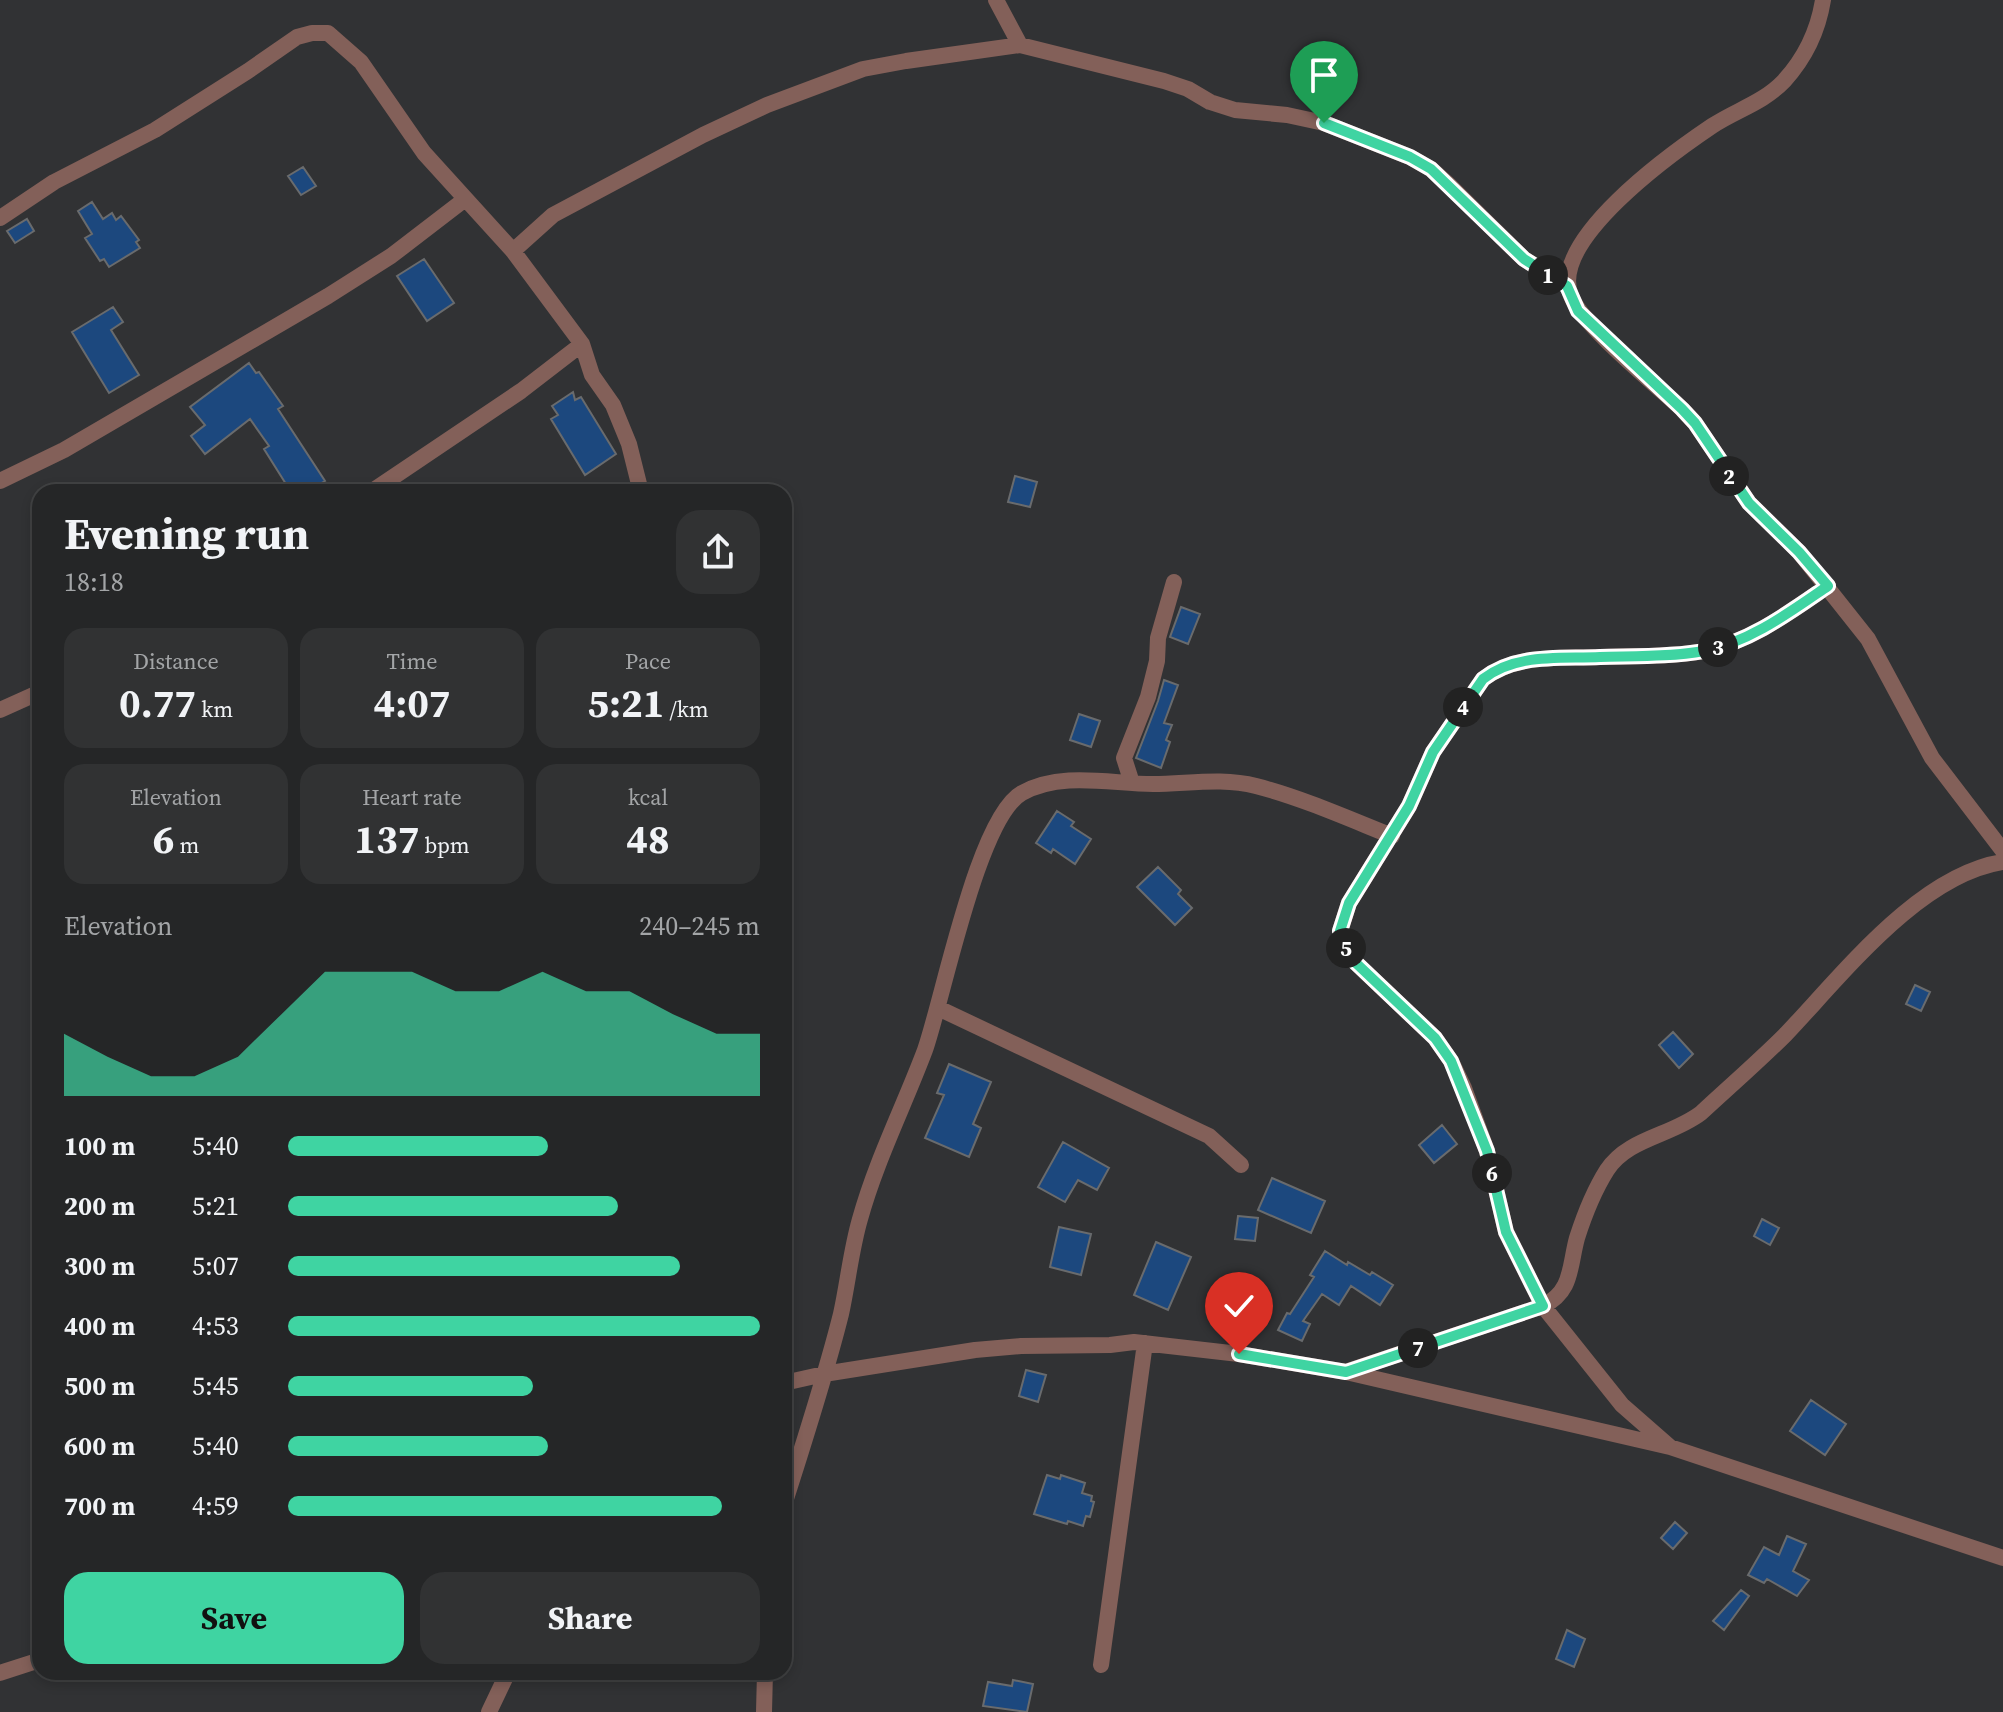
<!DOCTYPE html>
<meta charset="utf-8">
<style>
:root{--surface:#252627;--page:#313233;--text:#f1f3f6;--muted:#a3a5a7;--line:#424344;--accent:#3fd4a2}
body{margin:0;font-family:"Source Serif 4",serif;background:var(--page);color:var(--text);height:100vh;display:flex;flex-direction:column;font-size:30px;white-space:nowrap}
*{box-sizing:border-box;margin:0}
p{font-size:26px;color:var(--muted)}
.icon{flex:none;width:44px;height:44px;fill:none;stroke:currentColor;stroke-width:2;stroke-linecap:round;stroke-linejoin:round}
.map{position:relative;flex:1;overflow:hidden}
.details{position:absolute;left:32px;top:484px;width:760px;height:1196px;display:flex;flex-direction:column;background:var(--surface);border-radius:24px;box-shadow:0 4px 12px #0003,0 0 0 2px var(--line)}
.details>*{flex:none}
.pin{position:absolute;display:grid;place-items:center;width:68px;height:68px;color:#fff;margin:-82px -34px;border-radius:50% 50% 50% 0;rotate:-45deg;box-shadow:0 0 8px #0007}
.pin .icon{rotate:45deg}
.km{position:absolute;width:40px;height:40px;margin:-20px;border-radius:50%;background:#222;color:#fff;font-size:22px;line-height:40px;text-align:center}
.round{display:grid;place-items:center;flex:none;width:84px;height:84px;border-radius:24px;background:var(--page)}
.headline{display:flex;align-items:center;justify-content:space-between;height:136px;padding:0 32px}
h1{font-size:44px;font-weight:700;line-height:60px}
.figures{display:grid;grid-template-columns:repeat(3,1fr);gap:12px;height:136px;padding:8px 32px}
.figures div{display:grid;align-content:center;border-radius:20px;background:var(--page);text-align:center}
.figures b{font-size:40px;font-weight:700}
.figures small{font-size:22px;font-weight:400}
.figures p{font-size:22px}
.chart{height:224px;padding:16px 32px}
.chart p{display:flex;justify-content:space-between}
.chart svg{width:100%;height:144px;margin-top:8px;fill:var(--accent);opacity:.7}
.primary-button{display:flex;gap:16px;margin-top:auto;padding:16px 32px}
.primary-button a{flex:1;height:92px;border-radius:24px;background:var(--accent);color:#111;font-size:32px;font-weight:700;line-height:92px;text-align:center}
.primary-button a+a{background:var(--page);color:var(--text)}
ul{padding:0 32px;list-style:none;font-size:26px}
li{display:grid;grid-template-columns:128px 96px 1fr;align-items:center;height:60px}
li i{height:20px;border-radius:10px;background:var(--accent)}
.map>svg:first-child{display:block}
.building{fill:#1c487e;stroke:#696b6d;stroke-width:2}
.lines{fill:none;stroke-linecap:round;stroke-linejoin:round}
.minor{stroke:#836059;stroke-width:16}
.route-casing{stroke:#fff;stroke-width:16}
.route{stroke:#3fd4a2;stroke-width:10}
</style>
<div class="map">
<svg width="2003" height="1712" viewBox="0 0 2003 1712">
<rect width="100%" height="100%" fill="#313234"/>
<!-- building -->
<path class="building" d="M303,167l13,19 -15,9 -13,-19z
M92,202l11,17 9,-6 4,7 5,-4 18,24 -3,2 4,6 -31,19 -5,-8 -4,2 -15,-23 7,-4 -14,-23z
M27,219l7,12 -19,12 -8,-12z
M424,259l30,44 -27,18 -30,-45z
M113,307l10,15 -12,8 28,45 -30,18 -37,-61z
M249,363l7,10 3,-1 24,34 -5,3 47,72 -9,5 4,6h-29l-27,-43 5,-3 -19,-27 -45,35 -14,-18 14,-11 -15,-18z
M573,392l2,8 6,-3 35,57 -31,21 -34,-56 7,-4 -6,-9z
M1015,476l22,6 -7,25 -22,-5z
M1181,607l19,7 -12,30 -18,-7z
M1164,680l14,5 -14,38 8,2 -6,15 4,2 -9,26 -25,-10 22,-57z
M1079,714l21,7 -9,26 -21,-7z
M1057,811l17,11 -3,4 20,13 -16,25 -22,-15 -2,4 -15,-10z
M1158,867l23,23 -3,4 14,14 -17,17 -38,-38z
M1915,985l15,7 -9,19 -15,-7z
M1673,1032l20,22 -14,14 -20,-23z
M949,1064l42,18 -18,42 8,4 -12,29 -44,-19 19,-43 -7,-2z
M1442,1125l15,19 -23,19 -15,-18z
M1063,1142l46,26 -12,22 -19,-10 -13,22 -27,-15z
M1272,1178l53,23 -14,32 -53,-23z
M1238,1216l20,2 -3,23 -20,-2z
M1762,1219l17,9 -9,17 -16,-9z
M1059,1227l32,7 -10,41 -31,-8z
M1156,1242l35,15 -23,53 -34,-15z
M1325,1251l22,14 1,-3 22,13 2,-3 21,13 -13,20 -29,-19 -12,19 -17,-11 -19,27 7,3 -8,17 -24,-11 9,-17 3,1 24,-37 -4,-2z
M1026,1370l20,5 -8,27 -19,-6z
M1811,1400l35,24 -21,31 -35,-24z
M1047,1475l13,4 1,-4 24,8 -3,10 10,3 -1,5 3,1 -4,15 -4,-1 -3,10 -15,-5 -1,3 -33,-10z
M1675,1522l12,11 -14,16 -12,-11z
M1787,1536l19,8 -13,27 16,9 -12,16 -30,-17 -3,4 -16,-8 16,-28 15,8z
M1741,1590l8,6 -25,34 -11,-9z
M1567,1630l18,9 -11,28 -18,-8z
M1013,1680l20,4 -6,28 -44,-6 5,-24 24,4z"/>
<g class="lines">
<!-- minor -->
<path class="minor" d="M996,0l24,45
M1823,0c-5,31 -18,58 -39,81 -21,22 -48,29 -72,45 -40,27 -164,115 -141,170 11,29 85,89 111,113l13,14 54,80 50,49 69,87 64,119 71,93
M0,218l54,-36 101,-52 93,-59 49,-34 15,-4h16l33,29 63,91 89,98 69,93 10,31 21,30 16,39 12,48
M513,251l40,-36 150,-80 64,-30 96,-36 43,-8 114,-16 144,36 24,8 22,13 25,8 52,5 37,8 86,34 21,12 18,16 75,74 43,27
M0,481l64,-31 264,-154 63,-40 73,-56
M371,492l150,-101 61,-47
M0,710l40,-18
M1132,783l-8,-25 24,-61 9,-36 1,-23 16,-56
M938,1008l271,128 32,29
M1348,1371l195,-65c30,-15 26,-39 34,-68 7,-22 18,-49 30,-68 21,-32 64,-34 94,-57 28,-26 58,-52 85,-79 57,-60 133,-159 217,-172
M784,1383l40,-9 151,-24 46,-4 89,-1 24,-3 105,12 107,18 324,75 333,111
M1670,1447l-48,-42 -79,-99 -37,-74 -19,-81 -23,-63 -13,-27 -16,-23 -80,-76 -11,-17 -4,-14 9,-28 60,-97 24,-54 50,-73c34,-26 77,-20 117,-22 34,-1 71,0 104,-6 46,-9 86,-39 124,-65
M784,1505c20,-63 41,-127 57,-191 7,-32 10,-64 19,-95 16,-58 44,-113 65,-169 18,-51 53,-233 97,-257 40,-22 89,-9 131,-9 34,0 69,-7 103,2 46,12 91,32 136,50
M1101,1665l44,-322
M0,1673l40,-13
M489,1712l19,-40
M764,1712l1,-40"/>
</g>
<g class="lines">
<defs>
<path id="route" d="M1239,1354l107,18 197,-66 -37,-74 -19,-81 -36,-90 -16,-23 -80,-76 -11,-17 -4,-14 9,-28 60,-97 24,-54 50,-73c33,-26 77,-20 117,-22 34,-1 71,0 104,-6 46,-9 86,-39 124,-65l-29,-34 -50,-49 -54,-80 -13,-14 -104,-98 -11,-25 -43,-27 -93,-90 -21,-12 -86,-34"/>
</defs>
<!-- route casing -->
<use href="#route" class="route-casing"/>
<!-- route -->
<use href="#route" class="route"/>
</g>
</svg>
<div class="pin" style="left:1324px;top:123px;background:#1e9e55"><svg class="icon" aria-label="arrive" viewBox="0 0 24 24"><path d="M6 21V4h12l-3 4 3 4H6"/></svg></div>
<div class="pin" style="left:1239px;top:1354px;background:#d93025"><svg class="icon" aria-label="check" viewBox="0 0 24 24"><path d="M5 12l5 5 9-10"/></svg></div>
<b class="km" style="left:1548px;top:275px">1</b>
<b class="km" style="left:1729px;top:476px">2</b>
<b class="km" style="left:1718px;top:647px">3</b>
<b class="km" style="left:1463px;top:707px">4</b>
<b class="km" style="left:1346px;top:948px">5</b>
<b class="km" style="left:1492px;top:1173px">6</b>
<b class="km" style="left:1418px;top:1348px">7</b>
<section class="details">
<div class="headline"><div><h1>Evening run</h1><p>18:18</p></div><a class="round"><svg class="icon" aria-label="share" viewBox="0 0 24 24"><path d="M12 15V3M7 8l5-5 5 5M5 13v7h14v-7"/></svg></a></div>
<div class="figures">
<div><p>Distance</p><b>0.77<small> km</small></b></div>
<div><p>Time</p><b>4:07</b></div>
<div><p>Pace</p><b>5:21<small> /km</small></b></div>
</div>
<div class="figures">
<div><p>Elevation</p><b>6<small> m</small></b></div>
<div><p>Heart rate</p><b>137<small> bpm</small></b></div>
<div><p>kcal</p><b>48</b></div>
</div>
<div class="chart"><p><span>Elevation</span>240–245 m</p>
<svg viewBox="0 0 160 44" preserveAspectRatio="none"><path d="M0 44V25L10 32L20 38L30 38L40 32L50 19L60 6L70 6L80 6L90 12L100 12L110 6L120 12L130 12L140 19L150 25L160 25V44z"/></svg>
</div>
<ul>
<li><b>100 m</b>5:40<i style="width:55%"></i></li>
<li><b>200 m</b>5:21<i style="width:70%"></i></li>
<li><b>300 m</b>5:07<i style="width:83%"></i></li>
<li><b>400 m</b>4:53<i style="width:100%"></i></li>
<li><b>500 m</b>5:45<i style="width:52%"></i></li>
<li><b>600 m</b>5:40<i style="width:55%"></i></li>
<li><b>700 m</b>4:59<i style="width:92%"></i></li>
</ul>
<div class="primary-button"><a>Save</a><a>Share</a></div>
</section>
</div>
